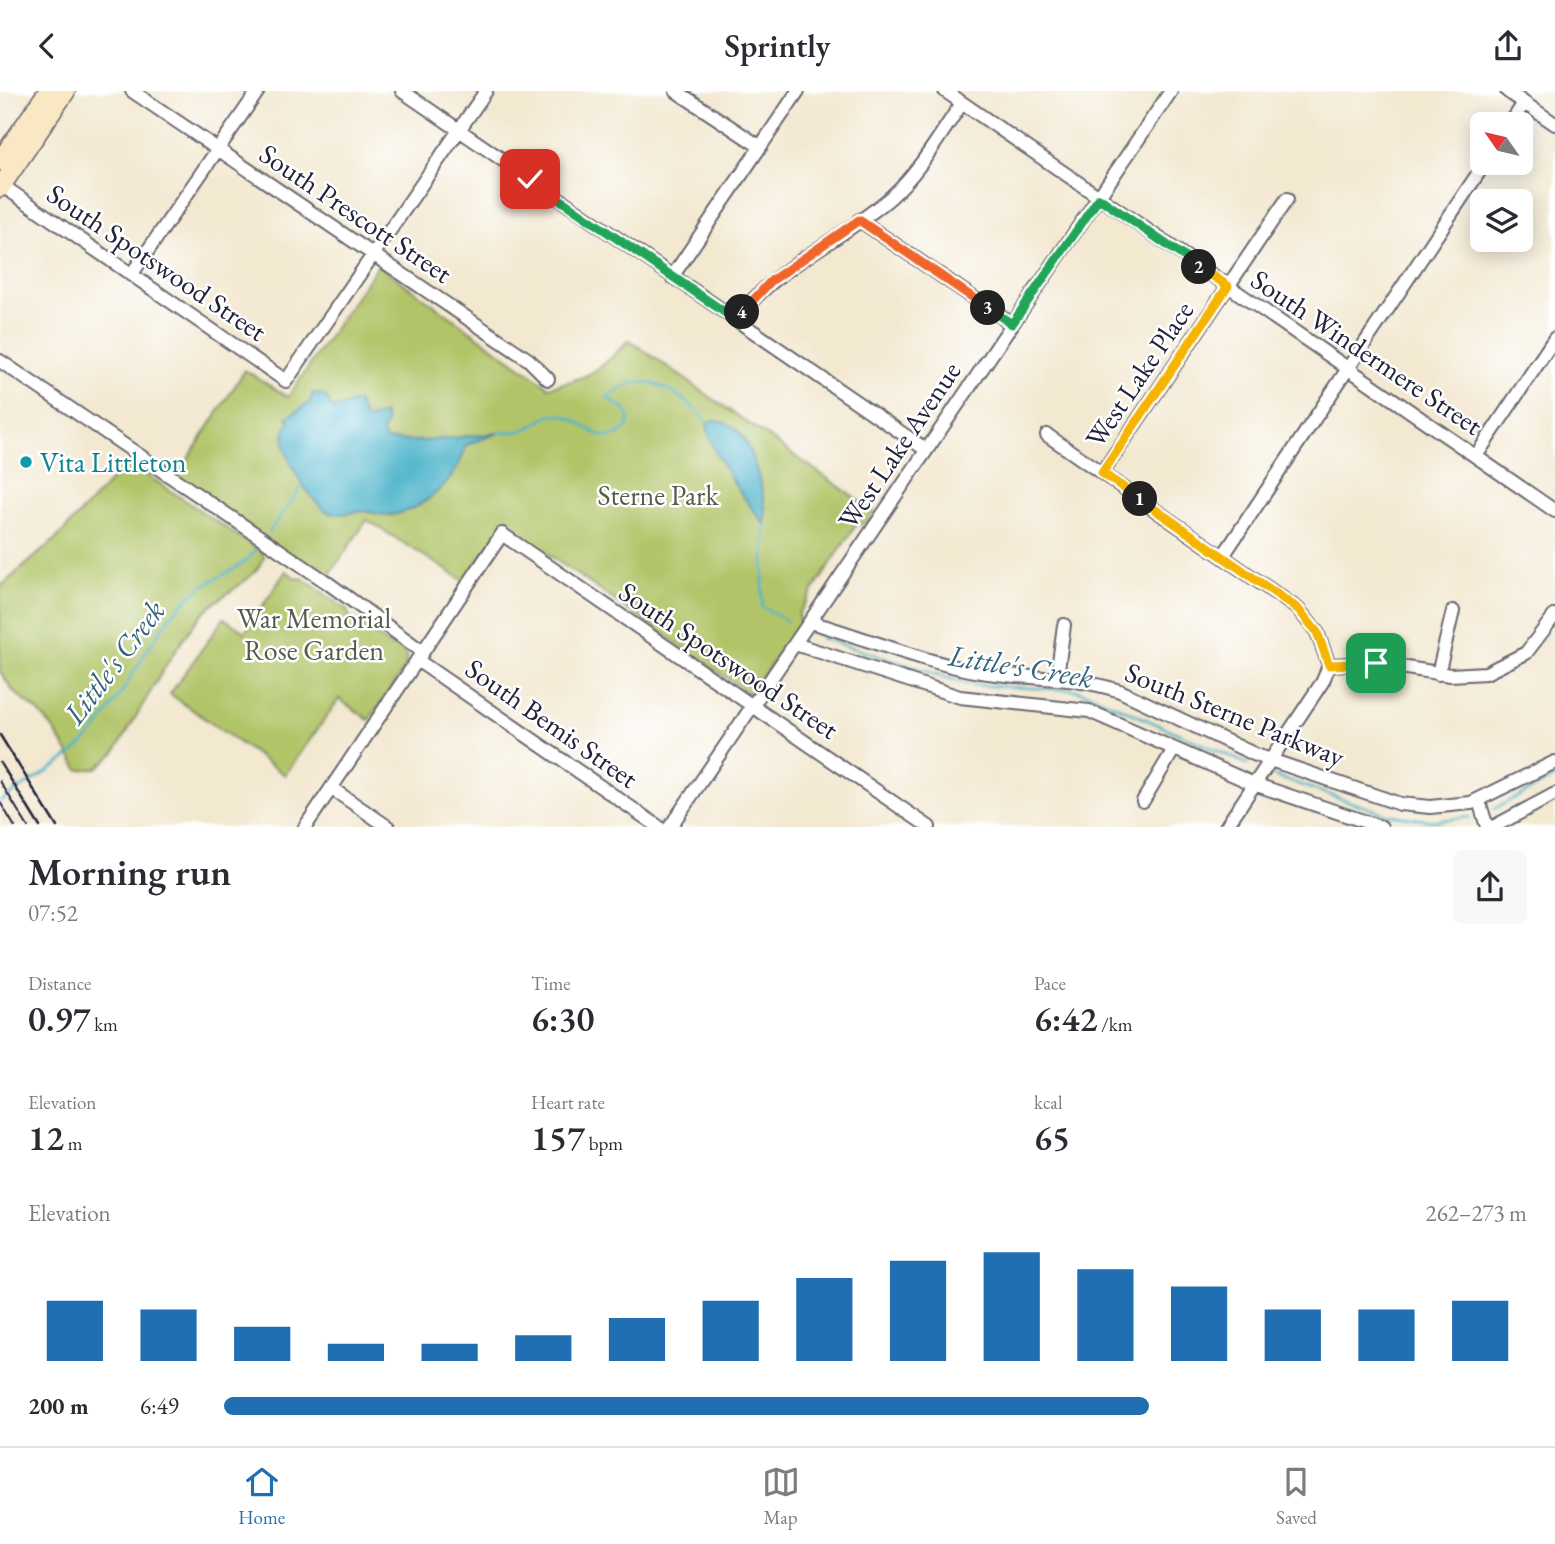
<!DOCTYPE html>
<meta charset="utf-8">
<style>
:root{--surface:#fff;--page:#f7f7f7;--text:#2b2b33;--muted:#7c7c81;--line:#e1e1e2;--accent:#1f6fb2}
body{margin:0;font-family:"EB Garamond",serif;background:var(--page);color:var(--text);height:100vh;display:flex;flex-direction:column;font-size:26px;white-space:nowrap}
*{box-sizing:border-box;margin:0}
p{font-size:23px;color:var(--muted)}
.icon{flex:none;width:38px;height:38px;fill:none;stroke:currentColor;stroke-width:2;stroke-linecap:round;stroke-linejoin:round}
.map{position:relative;height:736px;overflow:hidden}
.side{display:flex;flex-direction:column;background:var(--surface);flex:1}
.side>*{flex:none}
.needle{width:46px;rotate:304deg}
.tools{position:absolute;left:1470px;top:21px;display:grid;gap:14px}
.tools a{display:grid;place-items:center;width:63px;height:63px;border-radius:10px;background:var(--surface);box-shadow:0 4px 18px #0003;font-size:35px}
.pin{position:absolute;display:grid;place-items:center;width:60px;height:60px;color:#fff;margin:-30px;border-radius:14px;box-shadow:0 4px 10px #0006}
.km{position:absolute;width:35px;height:35px;margin:-18px;border-radius:50%;background:#222;color:#fff;font-size:19px;line-height:35px;text-align:center}
.round{display:grid;place-items:center;flex:none;width:74px;height:74px;border-radius:10px;background:var(--page)}
.headline{display:flex;align-items:center;justify-content:space-between;height:119px;padding:0 28px}
h1{font-size:38px;font-weight:600;line-height:52px}
.metrics{display:grid;grid-template-columns:repeat(3,1fr);gap:10px;height:119px;padding:7px 28px}
.metrics div{display:grid;align-content:center}
.metrics b{font-size:35px;font-weight:600}
.metrics small{font-size:19px;font-weight:400}
.metrics p{font-size:19px}
.chart{height:196px;padding:14px 28px}
.chart p{display:flex;justify-content:space-between}
.chart svg{width:100%;height:126px;margin-top:7px;stroke:var(--accent);stroke-width:6}
ul{padding:0 28px;list-style:none;font-size:23px}
li{display:grid;grid-template-columns:112px 84px 1fr;align-items:center;height:52px}
li i{height:18px;border-radius:9px;background:var(--accent)}
header{display:flex;justify-content:space-between;align-items:center;height:91px;padding:0 28px;background:var(--surface);font-size:32px;font-weight:600}
.dock{display:flex;justify-content:space-around;align-items:center;height:98px;border-top:2px solid var(--line);background:var(--surface);font-size:19px;color:var(--muted)}
.dock a{display:grid;justify-items:center;gap:4px}
.dock .active{color:var(--accent)}
.map>svg:first-child{display:block}
.green{fill:#b1c468;stroke:#6a7352;stroke-width:2}
.water{fill:#4ab2c9;stroke:#366a82;stroke-width:2}
.lines{fill:none;stroke-linecap:round;stroke-linejoin:round}
.stream{stroke:#4ab2c9;stroke-width:2.5}
.minor-casing{stroke:#6b676f;stroke-width:16}
.secondary-casing{stroke:#6b676f;stroke-width:21}
.minor{stroke:#fff;stroke-width:12}
.secondary{stroke:#fae7c3;stroke-width:18}
.tram{stroke:#22223b;stroke-width:2}
.rail{stroke:#22223b;stroke-width:2.5}
.split-1-casing{stroke:#fff;stroke-width:14}
.split-2-casing{stroke:#fff;stroke-width:14}
.split-3-casing{stroke:#fff;stroke-width:14}
.split-4-casing{stroke:#fff;stroke-width:14}
.split-5-casing{stroke:#fff;stroke-width:14}
.split-1{stroke:#f5b400;stroke-width:9}
.split-2{stroke:#f5b400;stroke-width:9}
.split-3{stroke:#22a559;stroke-width:9}
.split-4{stroke:#f0652b;stroke-width:9}
.split-5{stroke:#22a559;stroke-width:9}
.culture-dot{fill:#0f9aa8;stroke:#fff;stroke-width:2.5}
.labels{text-anchor:middle;dominant-baseline:central;stroke-width:5;stroke-linejoin:round;paint-order:stroke}
.street-label{font-size:28px;fill:#22223b;stroke:#fff}
.culture-label{font-size:28px;fill:#0d838f;stroke:#fff;text-anchor:start}
.park-label{font-size:28px;fill:#545b4b;stroke:#fff}
.water-label{font-size:30px;font-style:italic;fill:#34637b;stroke:#fff}
</style>
<header><svg class="icon" aria-label="back" viewBox="0 0 24 24"><path d="M15 5l-7 7 7 7"/></svg>Sprintly<svg class="icon" aria-label="share" viewBox="0 0 24 24"><path d="M12 15V3M7 8l5-5 5 5M5 13v7h14v-7"/></svg></header>
<div class="map">
<svg width="1555" height="736" viewBox="0 0 1555 736">
<rect width="100%" height="100%" fill="#fff"/>
<filter id="ink" filterUnits="userSpaceOnUse"><feTurbulence type="fractalNoise" baseFrequency=".0143" numOctaves="2"/><feDisplacementMap in="SourceGraphic" scale="14" xChannelSelector="R" yChannelSelector="G"/><feConvolveMatrix kernelMatrix="1 2 1 2 8 2 1 2 1" color-interpolation-filters="sRGB"/></filter>
<filter id="wash" filterUnits="userSpaceOnUse"><feTurbulence type="fractalNoise" baseFrequency=".00686" numOctaves="4" result="noise"/><feDisplacementMap in="SourceGraphic" scale="28" xChannelSelector="R" yChannelSelector="G"/><feGaussianBlur stdDeviation="1.57" result="paint"/><feColorMatrix in="noise" values="0 0 0 0 0 0 0 0 0 0 0 0 0 0 0 0 0 1.4 0 .05"/><feComposite in="paint" operator="in"/></filter>
<g filter="url(#wash)">
<rect width="100%" height="100%" fill="#f3e8d0"/>
<!-- green -->
<path class="green" d="M378,174l171,122c43,-10 50,-16 80,-47l245,171 -8,12 -10,2 -58,89 2,10 -50,70 -246,-170 -40,57 -97,-61 -42,61 -149,-103 69,-108 43,27z
M128,371l135,91 1,4c-10,26 -45,37 -63,58 -32,40 -59,93 -86,137l-18,16 -18,2 -26,-42 -15,-17 -24,-19 -14,-20v-85l58,-50z
M286,480l11,8 5,-1 45,32 2,6 42,30h9l7,10 -2,12 -36,52 -30,-21 -54,76 -115,-81 54,-76 21,14z"/>
<!-- water -->
<path class="water" d="M313,302l13,3 7,13 24,-7 9,18 18,-6 3,9 -5,8 4,9 37,1 75,-8 -32,12c-7,32 -41,66 -76,70 -8,1 -18,-3 -27,-4 -12,0 -24,7 -37,0 -17,-12 -47,-58 -41,-80 1,-3 4,-6 5,-9l-3,-5 22,-14z
M713,329c10,2 18,3 25,11 14,15 31,74 27,94 -16,-20 -62,-80 -57,-103z"/>
<g class="lines">
<!-- stream -->
<path class="stream" d="M498,342c9,-1 19,0 28,-4 11,-4 22,-17 36,-14 24,5 39,37 65,13 8,-17 -9,-23 -20,-30 36,-34 72,-6 101,24
M765,434l-3,82 25,14
M269,441l34,-47
M821,547l149,47 105,5 14,4 158,70
M1274,685l112,38 46,7 38,-4
M0,710c32,-21 70,-40 95,-70 35,-43 54,-97 95,-135 23,-22 50,-22 68,-49
M1494,718l61,-32"/>
</g>
</g>
<g filter="url(#ink)">
<g class="lines">
<defs>
<path id="minor" d="M132,0l397,269 19,19
M402,0l523,358
M676,0l83,55
M945,0l610,420
M1507,0l48,33
M1510,33l14,-21
M0,93l286,197 200,-290
M859,129l153,104
M131,184l127,-184
M672,186l126,-186
M736,229c40,-55 105,-79 155,-123 29,-26 49,-62 71,-94
M0,270l325,220 98,71
M1047,344l251,174 19,23 12,33
M1476,365l79,-118
M1102,382l185,-274
M1223,465l262,-393
M810,531c53,15 118,42 171,50 50,8 89,3 139,19l136,64 144,49 30,3 41,-4 84,-41
M795,553l165,53 129,14 165,73 127,43
M417,569l242,167
M1329,574l47,-2 74,12 36,-2 40,-20 29,-38
M1438,583l15,-63
M1057,586l7,-52
M331,697l57,39
M1143,710l31,-52
M1479,710l8,26
M305,736l197,-293 427,293
M670,736l501,-736
M1226,736l97,-146 6,-16
M1493,736l62,-33"/>
<path id="secondary" d="M0,70l48,-70
M0,97l66,-97"/>
</defs>
<!-- minor casing -->
<use href="#minor" class="minor-casing"/>
<!-- secondary casing -->
<use href="#secondary" class="secondary-casing"/>
<!-- minor -->
<use href="#minor" class="minor"/>
<!-- secondary -->
<use href="#secondary" class="secondary"/>
<!-- tram -->
<path class="tram" d="M0,690l28,46
M0,711l15,25"/>
<!-- rail -->
<path class="rail" d="M0,644l57,92
M0,671l40,65"/>
</g>
</g>
<g class="lines" filter="url(#ink)">
<defs>
<path id="split-1" d="M1140,408l158,110 19,23 12,33 47,-2"/>
<path id="split-2" d="M1140,408l-38,-26 126,-187 -29,-19"/>
<path id="split-3" d="M988,217l24,16 87,-126 100,69"/>
<path id="split-4" d="M742,221l29,-31 88,-61 129,88"/>
<path id="split-5" d="M530,88l206,141 6,-8"/>
</defs>
<!-- split-1 casing -->
<use href="#split-1" class="split-1-casing"/>
<!-- split-2 casing -->
<use href="#split-2" class="split-2-casing"/>
<!-- split-3 casing -->
<use href="#split-3" class="split-3-casing"/>
<!-- split-4 casing -->
<use href="#split-4" class="split-4-casing"/>
<!-- split-5 casing -->
<use href="#split-5" class="split-5-casing"/>
<!-- split-1 -->
<use href="#split-1" class="split-1"/>
<!-- split-2 -->
<use href="#split-2" class="split-2"/>
<!-- split-3 -->
<use href="#split-3" class="split-3"/>
<!-- split-4 -->
<use href="#split-4" class="split-4"/>
<!-- split-5 -->
<use href="#split-5" class="split-5"/>
</g>
<!-- markers -->
<circle class="culture-dot" cx="26" cy="371" r="7"/>
<g class="labels">
<!-- street labels -->
<g class="street-label">
<text transform="translate(356 122) rotate(34)">South Prescott Street</text>
<text transform="translate(157 171) rotate(34)">South Spotswood Street</text>
<text transform="translate(1367 261) rotate(34)">South Windermere Street</text>
<text transform="translate(1139 283) rotate(-56)">West Lake Place</text>
<text transform="translate(899 354) rotate(-56)">West Lake Avenue</text>
<text transform="translate(729 569) rotate(34)">South Spotswood Street</text>
<text transform="translate(1235 623) rotate(22)">South Sterne Parkway</text>
<text transform="translate(552 632) rotate(35)">South Bemis Street</text>
</g>
<!-- culture labels -->
<g class="culture-label">
<text x="40" y="371">Vita Littleton</text>
</g>
<!-- park labels -->
<g class="park-label">
<text x="658" y="404">Sterne Park</text>
<text x="314" y="527">War Memorial<tspan x="314" dy="32">Rose Garden</tspan></text>
</g>
<!-- water labels -->
<g class="water-label">
<text transform="translate(114 571) rotate(-53)">Little's Creek</text>
<text transform="translate(1021 575) rotate(9)">Little's Creek</text>
</g>
</g>
</svg>
<div class="tools">
<a><svg class="needle" viewBox="-14 -14 28 28"><path d="M0-13l5 13h-10z" fill="#e53935"/><path d="M0 13l5-13h-10z" fill="#7c7c81"/></svg></a>
<a><svg class="icon" aria-label="layers" viewBox="0 0 24 24"><path d="M12 4l9 5-9 5-9-5zM3 14l9 5 9-5"/></svg></a>
</div>
<div class="pin" style="left:1376px;top:572px;background:#1e9e55"><svg class="icon" aria-label="arrive" viewBox="0 0 24 24"><path d="M6 21V4h12l-3 4 3 4H6"/></svg></div>
<div class="pin" style="left:530px;top:88px;background:#d93025"><svg class="icon" aria-label="check" viewBox="0 0 24 24"><path d="M5 12l5 5 9-10"/></svg></div>
<b class="km" style="left:1140px;top:408px">1</b>
<b class="km" style="left:1199px;top:176px">2</b>
<b class="km" style="left:988px;top:217px">3</b>
<b class="km" style="left:742px;top:221px">4</b>
</div>
<section class="side">
<div class="headline"><div><h1>Morning run</h1><p>07:52</p></div><a class="round"><svg class="icon" aria-label="share" viewBox="0 0 24 24"><path d="M12 15V3M7 8l5-5 5 5M5 13v7h14v-7"/></svg></a></div>
<div class="metrics">
<div><p>Distance</p><b>0.97<small> km</small></b></div>
<div><p>Time</p><b>6:30</b></div>
<div><p>Pace</p><b>6:42<small> /km</small></b></div>
</div>
<div class="metrics">
<div><p>Elevation</p><b>12<small> m</small></b></div>
<div><p>Heart rate</p><b>157<small> bpm</small></b></div>
<div><p>kcal</p><b>65</b></div>
</div>
<div class="chart"><p><span>Elevation</span>262–273 m</p>
<svg viewBox="0 0 160 44" preserveAspectRatio="none"><path d="M5 44V23M15 44V26M25 44V32M35 44V38M45 44V38M55 44V35M65 44V29M75 44V23M85 44V15M95 44V9M105 44V6M115 44V12M125 44V18M135 44V26M145 44V26M155 44V23"/></svg>
</div>
<ul>
<li><b>200 m</b>6:49<i style="width:71%"></i></li>
</ul>
</section>
<nav class="dock">
<a class="active"><svg class="icon" aria-label="home" viewBox="0 0 24 24"><path d="M3 11l9-7 9 7M6 9v11h12V9"/></svg>Home</a>
<a><svg class="icon" aria-label="map" viewBox="0 0 24 24"><path d="M3 6l6-2 6 2 6-2v14l-6 2-6-2-6 2zM9 4v14M15 6v14"/></svg>Map</a>
<a><svg class="icon" aria-label="saved" viewBox="0 0 24 24"><path d="M7 4h10v16l-5-4-5 4z"/></svg>Saved</a>
</nav>
